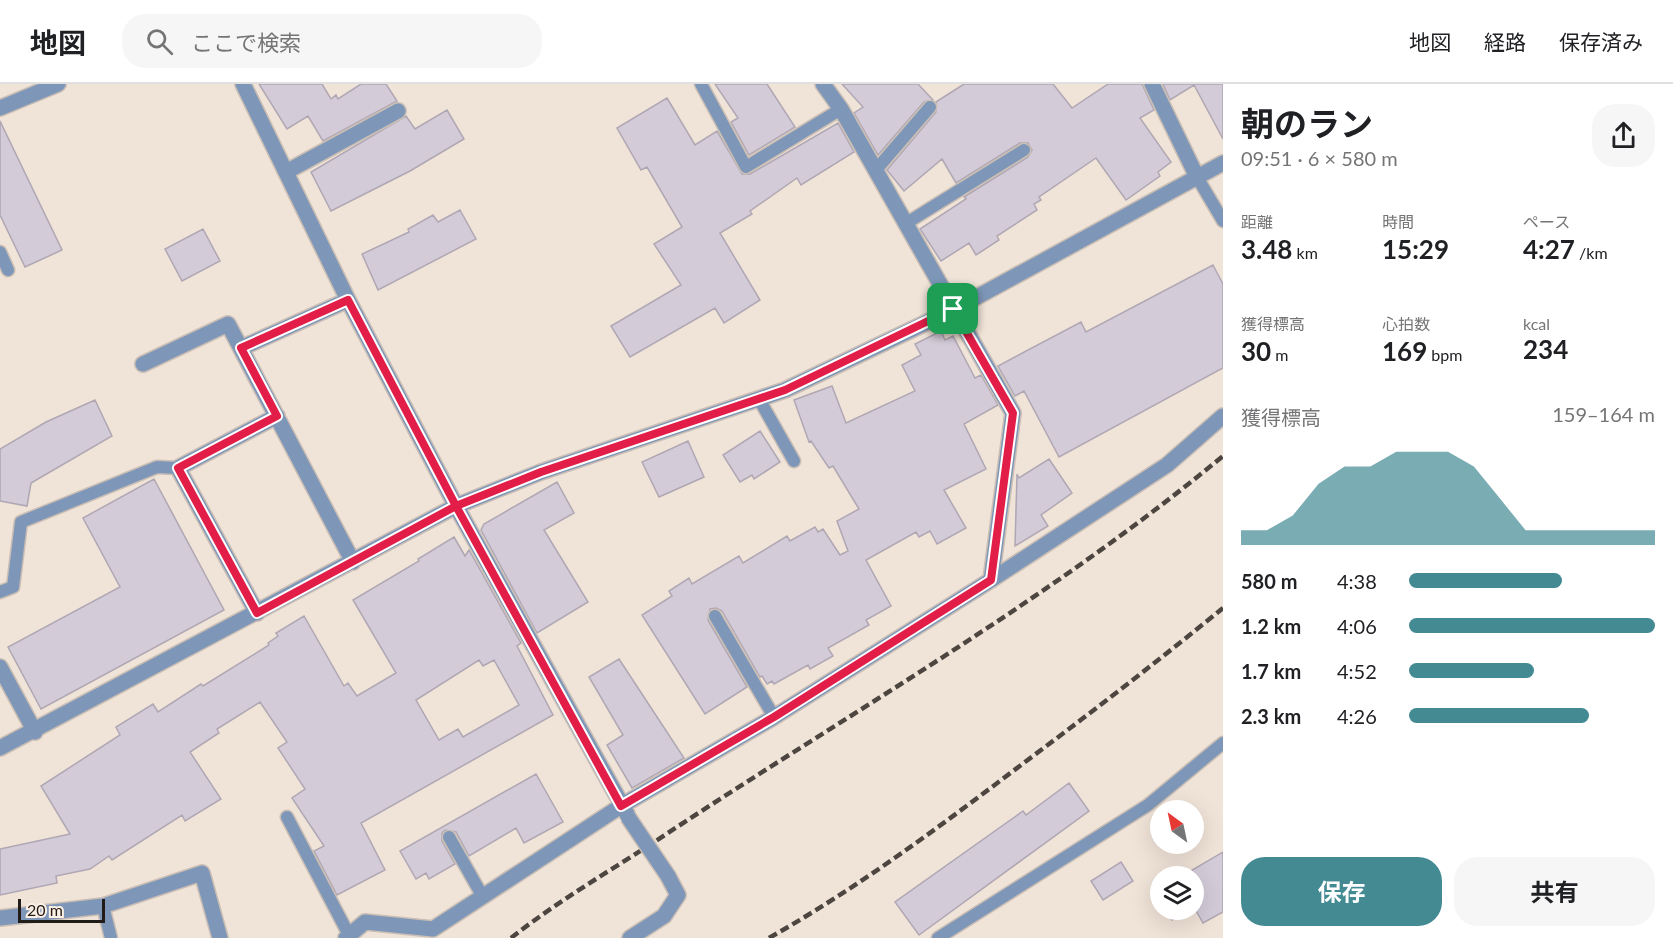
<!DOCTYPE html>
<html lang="ja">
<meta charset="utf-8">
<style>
:root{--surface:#fff;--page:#f6f6f6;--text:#202124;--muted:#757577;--line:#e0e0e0;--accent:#438a93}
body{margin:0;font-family:Lato,"Noto Sans JP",sans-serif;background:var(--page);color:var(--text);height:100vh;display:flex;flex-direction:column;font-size:22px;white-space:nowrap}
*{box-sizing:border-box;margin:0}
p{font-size:20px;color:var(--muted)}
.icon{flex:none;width:33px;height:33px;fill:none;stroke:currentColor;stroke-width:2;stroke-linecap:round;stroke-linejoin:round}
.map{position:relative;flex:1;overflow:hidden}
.details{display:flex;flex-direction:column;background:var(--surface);width:450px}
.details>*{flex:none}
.needle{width:39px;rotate:327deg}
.tools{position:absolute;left:1150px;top:716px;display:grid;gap:12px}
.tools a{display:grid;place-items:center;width:54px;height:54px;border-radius:50%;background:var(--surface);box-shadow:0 6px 24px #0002;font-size:30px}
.scale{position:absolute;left:18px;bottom:15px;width:87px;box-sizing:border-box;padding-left:6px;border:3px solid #211c18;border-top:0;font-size:16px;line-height:21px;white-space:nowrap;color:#211c18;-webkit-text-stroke:4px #fdf0e5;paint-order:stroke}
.pin{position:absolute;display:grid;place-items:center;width:51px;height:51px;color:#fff;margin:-26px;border-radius:12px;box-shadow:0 3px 9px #0006}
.round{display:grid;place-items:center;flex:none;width:63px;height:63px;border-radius:24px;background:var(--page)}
.headline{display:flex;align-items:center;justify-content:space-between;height:102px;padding:0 18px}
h1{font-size:33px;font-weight:700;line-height:45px}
.stats{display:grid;grid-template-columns:repeat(3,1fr);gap:9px;height:102px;padding:6px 18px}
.stats div{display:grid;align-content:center}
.stats b{font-size:26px;font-weight:700}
.stats small{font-size:16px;font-weight:400}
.stats p{font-size:16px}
.chart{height:168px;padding:12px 18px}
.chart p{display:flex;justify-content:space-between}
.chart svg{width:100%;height:108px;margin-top:6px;fill:var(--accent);opacity:.7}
.primary-button{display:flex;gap:12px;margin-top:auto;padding:12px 18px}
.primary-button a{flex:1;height:69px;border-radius:24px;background:var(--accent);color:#fff;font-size:24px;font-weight:700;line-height:69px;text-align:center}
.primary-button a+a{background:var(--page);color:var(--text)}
ul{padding:0 18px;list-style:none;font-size:20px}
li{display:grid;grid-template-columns:96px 72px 1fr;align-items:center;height:45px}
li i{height:15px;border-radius:8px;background:var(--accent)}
header{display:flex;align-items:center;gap:36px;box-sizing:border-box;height:84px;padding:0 30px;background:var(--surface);border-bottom:2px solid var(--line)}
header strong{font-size:28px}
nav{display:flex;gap:33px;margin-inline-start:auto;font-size:21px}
.search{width:420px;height:54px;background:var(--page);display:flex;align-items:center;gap:15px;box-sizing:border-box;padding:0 21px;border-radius:24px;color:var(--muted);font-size:22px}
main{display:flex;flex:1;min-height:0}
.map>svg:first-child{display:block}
.building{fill:#d3cbd8;stroke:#afa7b3;stroke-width:1.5;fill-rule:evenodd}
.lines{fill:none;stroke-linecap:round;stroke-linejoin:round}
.service-casing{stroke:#cbbfb5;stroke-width:15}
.minor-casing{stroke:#cbbfb5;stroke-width:18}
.service{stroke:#7e97b8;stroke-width:12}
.minor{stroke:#7e97b8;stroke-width:15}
.rail{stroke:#4d4640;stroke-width:4.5;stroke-dasharray:9 4.5;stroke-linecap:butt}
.minor-bridge-casing{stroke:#cbbfb5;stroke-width:18;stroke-linecap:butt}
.minor-bridge{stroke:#7e97b8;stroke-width:15}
.route-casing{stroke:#fff;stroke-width:12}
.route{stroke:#e11d48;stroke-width:8}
</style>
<header>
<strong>地図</strong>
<div class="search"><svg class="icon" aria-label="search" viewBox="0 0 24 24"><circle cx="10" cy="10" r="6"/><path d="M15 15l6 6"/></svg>ここで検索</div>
<nav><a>地図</a><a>経路</a><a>保存済み</a></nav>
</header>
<main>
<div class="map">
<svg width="1223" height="854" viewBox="0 0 1223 854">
<rect width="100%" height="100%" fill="#f0e3d8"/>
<!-- building -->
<path class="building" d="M259,0h63l9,15 5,-4 2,4 23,-15h25l11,17 -74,40 -15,-25 -21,13z
M715,0h52l28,43 -46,28 -18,-33 7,-4z
M842,0h76l15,16 -9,2 -46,53 -24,-42 9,-6z
M964,0h89l19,24 36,-24h34l12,26 -14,8 31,44 -13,10 2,4 -34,24 -30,-42 -57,39 2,3 -7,4 3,6 -40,26 2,4 -23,15 -7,-12 -28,18 -21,-32 46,-30 -2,-2 64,-40 4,-7 -4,-7h-8l-64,40 -14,-24 -38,32 -17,-21 49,-58v-10z
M1163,0h60v55l-29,-54 -24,15z
M667,14l28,47 22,-14 25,43h8l88,-51 16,29 -53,33 -4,-7 -47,33 2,3 -32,19 40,67 -36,23 -9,-15 -85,49 -19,-31 70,-41 -27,-41 28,-17 -35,-60 -6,3 -24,-42z
M447,26l17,29 -54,32 -79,40 -20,-39 95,-56 9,13z
M0,37l62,129 -37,17 -25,-52z
M460,126l16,29 -98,51 -16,-36 47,-22 -1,-3 25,-14 5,7z
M203,145l17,32 -38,20 -17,-32z
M1213,181l10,19v84l-164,89 -35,-66 -9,5 -17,-30 83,-44 5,10z
M941,247l4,9 8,-4 22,42 6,-3 17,30 -34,19 22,45 -42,21 22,38 -29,16 -7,-13 -11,6 -3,-5 -50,28 25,46 -25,14 3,5 -41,23 5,8 -23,13 -2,-4 -34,19 -2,-3 -5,3 -5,-8 -2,1 -38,-66 -6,-3 -6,1 -2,11 39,67 -42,27 -63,-99 30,-19 -3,-5 20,-13 3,6 47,-28 4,7 44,-27 3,5 25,-14 3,5 5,-3 17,26 8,-4 -11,-30 22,-12 -26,-43 -4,2 -18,-27 -2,1 -15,-42 38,-14 14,37 69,-32 -13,-26 19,-10 -6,-11z
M95,316l17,36 -81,47 -4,23 -27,-5v-52l46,-27z
M760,347l20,31 -26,17 -2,-4 -12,7 -17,-27z
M688,357l16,36 -45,20 -17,-35z
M1049,375l23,34 -31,22 7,11 -33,20 2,-72 2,4z
M154,395l70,131 -183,99 -33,-62 112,-60 -37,-69z
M557,398l17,31 -30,17 44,72 -51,31 -56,-103 3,-6z
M454,453l11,19 4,-6 52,93 -4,3 36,69 -192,108 24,47 -48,25 -23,-44 10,-5 -32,-48 13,-9 -27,-41 9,-6 -27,-40 -43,27 2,4 -29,19 31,47 -36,22 -3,-6 -70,45 -3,-4 -19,13 -34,7 1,7 -57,12v-46l70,-15 -29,-48 79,-51 -4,-8 37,-23 5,8 43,-28 2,2 66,-41 -1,-2 10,-7 -2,-3 28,-17 40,70 4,-3 9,13 39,-23 -43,-73 66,-39 -1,-2zM479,576l4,6 11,-6 25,45 -56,32 -5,-8 -19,11 -23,-40z
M619,575l65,99 -52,30 -25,-43 16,-10 -34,-58z
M536,690l27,48 -39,21 -8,-15 -47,28 -13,-24 -11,-2 -3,3v8l13,23 -26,15 -3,-6 -10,6 -16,-28z
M1069,699l20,28 -170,124 -24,-33 128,-91 3,4z
M1223,768v60l-20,11 -9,-16v-31h-12z
M1121,778l12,19 -30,19 -12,-19z
M1165,825h26l-19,11z"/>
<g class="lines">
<defs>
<path id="service" d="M701,0l45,83 95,-58
M875,87l55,-64
M1197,93l26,44
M905,140l119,-74
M0,168l8,18
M759,315l35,62
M0,508l13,-5 8,-65 136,-55 21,1
M715,532l59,101
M287,733l62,118
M449,753l34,60
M103,822l8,32
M938,854l210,-133 75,-62"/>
<path id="minor" d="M243,0l105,216 108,206 171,308
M823,0l18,25 172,304 -22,167
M1152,0l45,93
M0,24l58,-24
M286,88l112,-61
M241,264l107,-48
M143,280l85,-40 125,238
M257,529l-79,-145 99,-52
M0,583l35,65
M0,664l456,-242 85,-34 244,-82 168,-80 270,-147
M0,834l103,-12 99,-33 18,65
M346,854l19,-16 68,7 188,-123 153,-89 217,-137 176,-115 56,-49
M630,854l34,-22 14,-21 -10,-19"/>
</defs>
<!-- service casing -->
<use href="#service" class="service-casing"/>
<!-- minor casing -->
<use href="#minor" class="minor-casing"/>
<!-- service -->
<use href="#service" class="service"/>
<!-- minor -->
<use href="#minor" class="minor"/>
<!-- rail -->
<path class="rail" d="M511,854c52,-41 111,-74 166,-111 183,-120 377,-231 546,-371
M769,854c90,-51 173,-113 256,-176 67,-50 133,-101 198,-154"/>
<defs>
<path id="minor-bridge" d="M628,733l40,59"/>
</defs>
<!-- minor-bridge casing -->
<use href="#minor-bridge" class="minor-bridge-casing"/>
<!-- minor-bridge -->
<use href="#minor-bridge" class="minor-bridge"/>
</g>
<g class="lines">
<defs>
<path id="route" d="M953,225l-168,81 -244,82 -85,34 -108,-206 -107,48 36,68 -99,52 79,145 199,-107 165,300 153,-89 217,-137 22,-167 -60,-104"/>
</defs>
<!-- route casing -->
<use href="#route" class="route-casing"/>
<!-- route -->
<use href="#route" class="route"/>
</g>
</svg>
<div class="tools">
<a><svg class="needle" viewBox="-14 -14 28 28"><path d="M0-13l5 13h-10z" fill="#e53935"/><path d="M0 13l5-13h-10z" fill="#757577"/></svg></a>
<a><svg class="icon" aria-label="layers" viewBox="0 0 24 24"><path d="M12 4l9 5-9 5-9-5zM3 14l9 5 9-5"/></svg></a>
</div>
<div class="scale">20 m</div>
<div class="pin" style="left:953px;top:225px;background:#1e9e55"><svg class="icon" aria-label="arrive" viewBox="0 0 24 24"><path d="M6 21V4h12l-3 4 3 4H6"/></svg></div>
</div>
<section class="details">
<div class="headline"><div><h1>朝のラン</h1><p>09:51 · 6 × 580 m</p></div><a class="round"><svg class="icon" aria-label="share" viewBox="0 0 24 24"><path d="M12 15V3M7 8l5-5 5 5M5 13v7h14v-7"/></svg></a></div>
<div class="stats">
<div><p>距離</p><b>3.48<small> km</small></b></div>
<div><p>時間</p><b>15:29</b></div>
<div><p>ペース</p><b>4:27<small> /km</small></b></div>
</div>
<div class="stats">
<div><p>獲得標高</p><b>30<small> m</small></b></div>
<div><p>心拍数</p><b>169<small> bpm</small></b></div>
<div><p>kcal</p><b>234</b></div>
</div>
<div class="chart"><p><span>獲得標高</span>159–164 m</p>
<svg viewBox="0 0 160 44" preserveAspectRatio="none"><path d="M0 44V38L10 38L20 32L30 19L40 12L50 12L60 6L70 6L80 6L90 12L100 25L110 38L120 38L130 38L140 38L150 38L160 38V44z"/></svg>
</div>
<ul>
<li><b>580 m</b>4:38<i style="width:62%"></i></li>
<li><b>1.2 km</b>4:06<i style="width:100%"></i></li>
<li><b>1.7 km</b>4:52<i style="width:51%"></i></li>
<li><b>2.3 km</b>4:26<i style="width:73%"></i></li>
</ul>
<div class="primary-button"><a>保存</a><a>共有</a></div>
</section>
</main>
